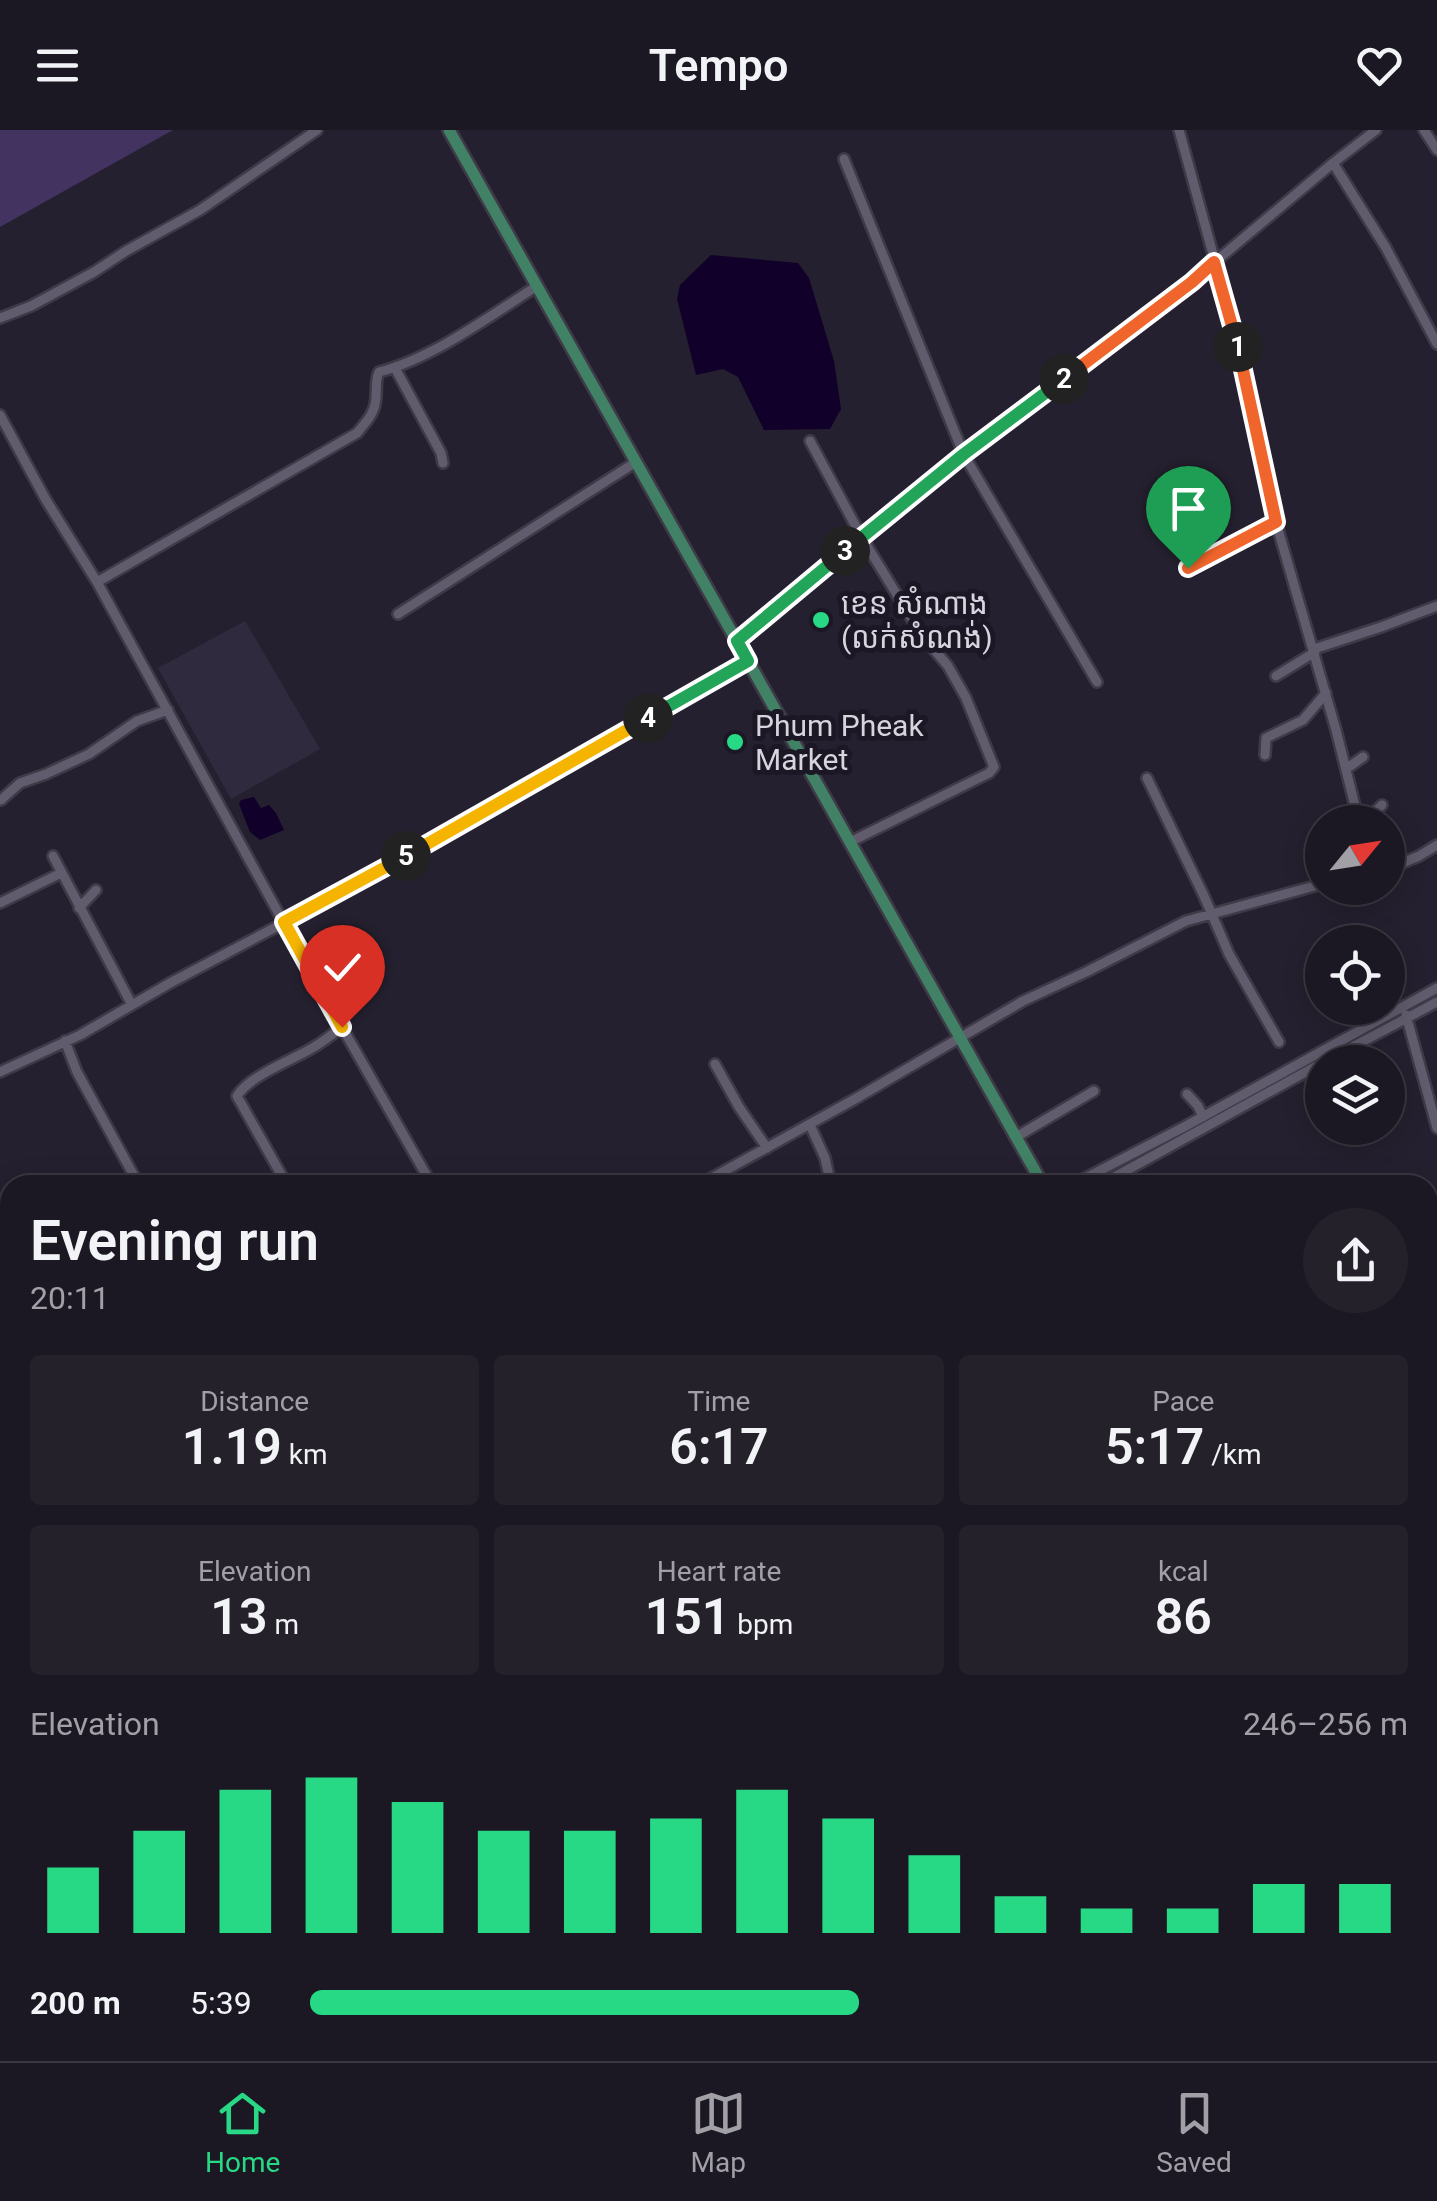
<!DOCTYPE html>
<meta charset="utf-8">
<style>
:root{--surface:#1c1823;--page:#25212b;--text:#f1f3f6;--muted:#a0a0a6;--line:#3a3741;--accent:#27d885}
body{margin:0;font-family:Roboto,"Noto Sans Khmer",sans-serif;background:var(--page);color:var(--text);height:100vh;display:flex;flex-direction:column;font-size:38px;white-space:nowrap}
*{box-sizing:border-box;margin:0}
p{font-size:32px;color:var(--muted)}
.icon{flex:none;width:55px;height:55px;fill:none;stroke:currentColor;stroke-width:2;stroke-linecap:round;stroke-linejoin:round}
.map{position:relative;flex:1;overflow:hidden}
.sheet{position:absolute;left:0px;top:1045px;width:1438px;height:888px;display:flex;flex-direction:column;background:var(--surface);border-radius:30px 30px 0 0;box-shadow:0 5px 25px #0003,0 0 0 2px var(--line)}
.sheet>*{flex:none}
.needle{width:65px;rotate:60deg}
.buttons{position:absolute;left:1305px;top:675px;display:grid;gap:20px}
.buttons a{display:grid;place-items:center;width:100px;height:100px;border-radius:50%;background:var(--surface);box-shadow:0 5px 25px #0003,0 0 0 2px var(--line);font-size:50px}
.pin{position:absolute;display:grid;place-items:center;width:85px;height:85px;color:#fff;margin:-102px -42px;border-radius:50% 50% 50% 0;rotate:-45deg;box-shadow:0 0 10px #0007}
.pin .icon{rotate:45deg}
.km{position:absolute;width:50px;height:50px;margin:-25px;border-radius:50%;background:#222;color:#fff;font-size:28px;line-height:50px;text-align:center}
.round{display:grid;place-items:center;flex:none;width:105px;height:105px;border-radius:52px;background:var(--page)}
.head{display:flex;align-items:center;justify-content:space-between;height:170px;padding:0 30px}
h1{font-size:55px;font-weight:600;line-height:75px}
.stats{display:grid;grid-template-columns:repeat(3,1fr);gap:15px;height:170px;padding:10px 30px}
.stats div{display:grid;align-content:center;border-radius:10px;background:var(--page);text-align:center}
.stats b{font-size:50px;font-weight:600}
.stats small{font-size:28px;font-weight:400}
.stats p{font-size:28px}
.chart{height:280px;padding:20px 30px}
.chart p{display:flex;justify-content:space-between}
.chart svg{width:100%;height:180px;margin-top:10px;stroke:var(--accent);stroke-width:6}
ul{padding:0 30px;list-style:none;font-size:32px}
li{display:grid;grid-template-columns:160px 120px 1fr;align-items:center;height:75px}
li i{height:25px;border-radius:12px;background:var(--accent)}
header{display:flex;justify-content:space-between;align-items:center;height:130px;padding:0 30px;background:var(--surface);font-size:45px;font-weight:600}
.menu{display:flex;justify-content:space-around;align-items:center;height:140px;border-top:2px solid var(--line);background:var(--surface);font-size:28px;color:var(--muted)}
.menu a{display:grid;justify-items:center;gap:5px}
.menu .on{color:var(--accent)}
.map>svg:first-child{display:block}
.built{fill:#302a3e}
.green{fill:#433360}
.water{fill:#110029}
.lines{fill:none;stroke-linecap:round;stroke-linejoin:round}
.minor-casing{stroke:#3e3a47;stroke-width:14}
.major-casing{stroke:#3e3a47;stroke-width:16}
.minor{stroke:#615c6d;stroke-width:9}
.major{stroke:#418166;stroke-width:11}
.split-1-casing{stroke:#fff;stroke-width:20}
.split-2-casing{stroke:#fff;stroke-width:20}
.split-3-casing{stroke:#fff;stroke-width:20}
.split-4-casing{stroke:#fff;stroke-width:20}
.split-5-casing{stroke:#fff;stroke-width:20}
.split-6-casing{stroke:#fff;stroke-width:20}
.split-1{stroke:#f0652b;stroke-width:12}
.split-2{stroke:#f0652b;stroke-width:12}
.split-3{stroke:#22a559;stroke-width:12}
.split-4{stroke:#22a559;stroke-width:12}
.split-5{stroke:#f5b400;stroke-width:12}
.split-6{stroke:#f5b400;stroke-width:12}
.poi-dot{fill:#27d885;stroke:#1b1725;stroke-width:4}
.labels{text-anchor:middle;dominant-baseline:central;stroke-width:10;stroke-linejoin:round;paint-order:stroke}
.poi-label{font-size:30px;fill:#d7d4de;stroke:#1b1725;text-anchor:start}
</style>
<header><svg class="icon" aria-label="menu" viewBox="0 0 24 24"><path d="M4 6h16M4 12h16M4 18h16"/></svg>Tempo<svg class="icon" aria-label="heart" viewBox="0 0 24 24"><path d="M12 20l-8-8c-3-5 5-10 8-4 3-6 11-1 8 4z"/></svg></header>
<div class="map">
<svg width="1437" height="1931" viewBox="0 0 1437 1931">
<rect width="100%" height="100%" fill="#25202f"/>
<!-- built -->
<path class="built" d="M245,491l75,128 -89,50 -73,-131z"/>
<!-- green -->
<path class="green" d="M0,0h173l-173,97z"/>
<!-- water -->
<path class="water" d="M711,125l87,8 11,15 25,83 7,48 -11,20 -66,1 -26,-53 -15,-8 -27,6 -19,-76 3,-14z
M254,667l7,11 8,-3 7,8 8,17 -24,10 -10,-8 -11,-28 2,-4z"/>
<g class="lines">
<defs>
<path id="minor" d="M1179,0l63,230 33,159 61,211 23,92
M1424,0l13,20
M844,29l120,296 133,227
M1333,33l53,85 51,96
M0,188l31,-12 63,-34 32,-21 74,-41 117,-80
M395,238l46,85 2,10
M0,285l46,85 51,82 217,396 118,207
M810,311l51,95 60,98 27,32 18,32 28,69 -5,6 -139,69
M1189,438l88,-45
M97,452l260,-149c10,-12 19,-21 19,-37 1,-10 -1,-15 3,-24 54,-14 111,-56 158,-86
M398,484l238,-152
M737,511l124,-105 103,-81 227,-173 142,-119 43,-33
M1314,519l67,-22 56,-21
M1276,546l39,-24
M1265,625l1,-17 37,-18 23,-27
M1346,639l17,-12
M1147,648l57,118 25,58 50,88
M1,670l19,-17 26,-9 43,-20 48,-33 31,-11
M1365,692l17,-17
M53,726l79,149
M1388,739l31,-13 18,-11
M0,773l61,-30
M79,778l17,-18
M1406,885l31,113
M65,911l12,31 62,113
M1324,932l113,-60
M715,934l24,43 28,41
M0,942l80,-37 90,-52 199,-105 379,-217
M1187,964l11,12 5,11
M810,995l15,33 6,27
M1016,1007l78,-46
M287,1055l-50,-89c13,-21 56,-36 77,-49 10,-6 19,-13 28,-20
M699,1055l156,-86 168,-98 63,-29 100,-51 136,-37
M1072,1055l112,-58 253,-139
M1100,1055l222,-122
M0,1454l10,-7
M0,1701l10,-7
M1428,1869l9,-5
M187,1922l5,9
M471,1922l5,9"/>
<path id="major" d="M449,0l594,1055
M1428,1738l9,17"/>
</defs>
<!-- minor casing -->
<use href="#minor" class="minor-casing"/>
<!-- major casing -->
<use href="#major" class="major-casing"/>
<!-- minor -->
<use href="#minor" class="minor"/>
<!-- major -->
<use href="#major" class="major"/>
</g>
<g class="lines">
<defs>
<path id="split-1" d="M1188,438l88,-46 -38,-175"/>
<path id="split-2" d="M1064,249l128,-97 22,-20 24,85"/>
<path id="split-3" d="M845,421l119,-97 100,-75"/>
<path id="split-4" d="M648,588l100,-57 -11,-20 108,-90"/>
<path id="split-5" d="M406,726l242,-138"/>
<path id="split-6" d="M342,897l-58,-105 122,-66"/>
</defs>
<!-- split-1 casing -->
<use href="#split-1" class="split-1-casing"/>
<!-- split-2 casing -->
<use href="#split-2" class="split-2-casing"/>
<!-- split-3 casing -->
<use href="#split-3" class="split-3-casing"/>
<!-- split-4 casing -->
<use href="#split-4" class="split-4-casing"/>
<!-- split-5 casing -->
<use href="#split-5" class="split-5-casing"/>
<!-- split-6 casing -->
<use href="#split-6" class="split-6-casing"/>
<!-- split-1 -->
<use href="#split-1" class="split-1"/>
<!-- split-2 -->
<use href="#split-2" class="split-2"/>
<!-- split-3 -->
<use href="#split-3" class="split-3"/>
<!-- split-4 -->
<use href="#split-4" class="split-4"/>
<!-- split-5 -->
<use href="#split-5" class="split-5"/>
<!-- split-6 -->
<use href="#split-6" class="split-6"/>
</g>
<!-- markers -->
<g class="poi-dot">
<circle cx="821" cy="490" r="10"/>
<circle cx="735" cy="612" r="10"/>
</g>
<g class="labels">
<!-- poi labels -->
<g class="poi-label">
<text x="841" y="473">ខេន សំណាង<tspan x="841" dy="34">(លក់សំណង់)</tspan></text>
<text x="755" y="595">Phum Pheak<tspan x="755" dy="34">Market</tspan></text>
</g>
</g>
</svg>
<div class="buttons">
<a><svg class="needle" viewBox="-14 -14 28 28"><path d="M0-13l5 13h-10z" fill="#e53935"/><path d="M0 13l5-13h-10z" fill="#a0a0a6"/></svg></a>
<a><svg class="icon" aria-label="locate" viewBox="0 0 24 24"><circle cx="12" cy="12" r="6"/><path d="M12 2v4M12 18v4M2 12h4M18 12h4"/></svg></a>
<a><svg class="icon" aria-label="layers" viewBox="0 0 24 24"><path d="M12 4l9 5-9 5-9-5zM3 14l9 5 9-5"/></svg></a>
</div>
<div class="pin" style="left:1188px;top:438px;background:#1e9e55"><svg class="icon" aria-label="arrive" viewBox="0 0 24 24"><path d="M6 21V4h12l-3 4 3 4H6"/></svg></div>
<div class="pin" style="left:342px;top:897px;background:#d93025"><svg class="icon" aria-label="check" viewBox="0 0 24 24"><path d="M5 12l5 5 9-10"/></svg></div>
<b class="km" style="left:1238px;top:217px">1</b>
<b class="km" style="left:1064px;top:249px">2</b>
<b class="km" style="left:845px;top:421px">3</b>
<b class="km" style="left:648px;top:588px">4</b>
<b class="km" style="left:406px;top:726px">5</b>
<section class="sheet">
<div class="head"><div><h1>Evening run</h1><p>20:11</p></div><a class="round"><svg class="icon" aria-label="share" viewBox="0 0 24 24"><path d="M12 15V3M7 8l5-5 5 5M5 13v7h14v-7"/></svg></a></div>
<div class="stats">
<div><p>Distance</p><b>1.19<small> km</small></b></div>
<div><p>Time</p><b>6:17</b></div>
<div><p>Pace</p><b>5:17<small> /km</small></b></div>
</div>
<div class="stats">
<div><p>Elevation</p><b>13<small> m</small></b></div>
<div><p>Heart rate</p><b>151<small> bpm</small></b></div>
<div><p>kcal</p><b>86</b></div>
</div>
<div class="chart"><p><span>Elevation</span>246–256 m</p>
<svg viewBox="0 0 160 44" preserveAspectRatio="none"><path d="M5 44V28M15 44V19M25 44V9M35 44V6M45 44V12M55 44V19M65 44V19M75 44V16M85 44V9M95 44V16M105 44V25M115 44V35M125 44V38M135 44V38M145 44V32M155 44V32"/></svg>
</div>
<ul>
<li><b>200 m</b>5:39<i style="width:50%"></i></li>
</ul>
</section>
</div>
<nav class="menu">
<a class="on"><svg class="icon" aria-label="home" viewBox="0 0 24 24"><path d="M3 11l9-7 9 7M6 9v11h12V9"/></svg>Home</a>
<a><svg class="icon" aria-label="map" viewBox="0 0 24 24"><path d="M3 6l6-2 6 2 6-2v14l-6 2-6-2-6 2zM9 4v14M15 6v14"/></svg>Map</a>
<a><svg class="icon" aria-label="saved" viewBox="0 0 24 24"><path d="M7 4h10v16l-5-4-5 4z"/></svg>Saved</a>
</nav>
